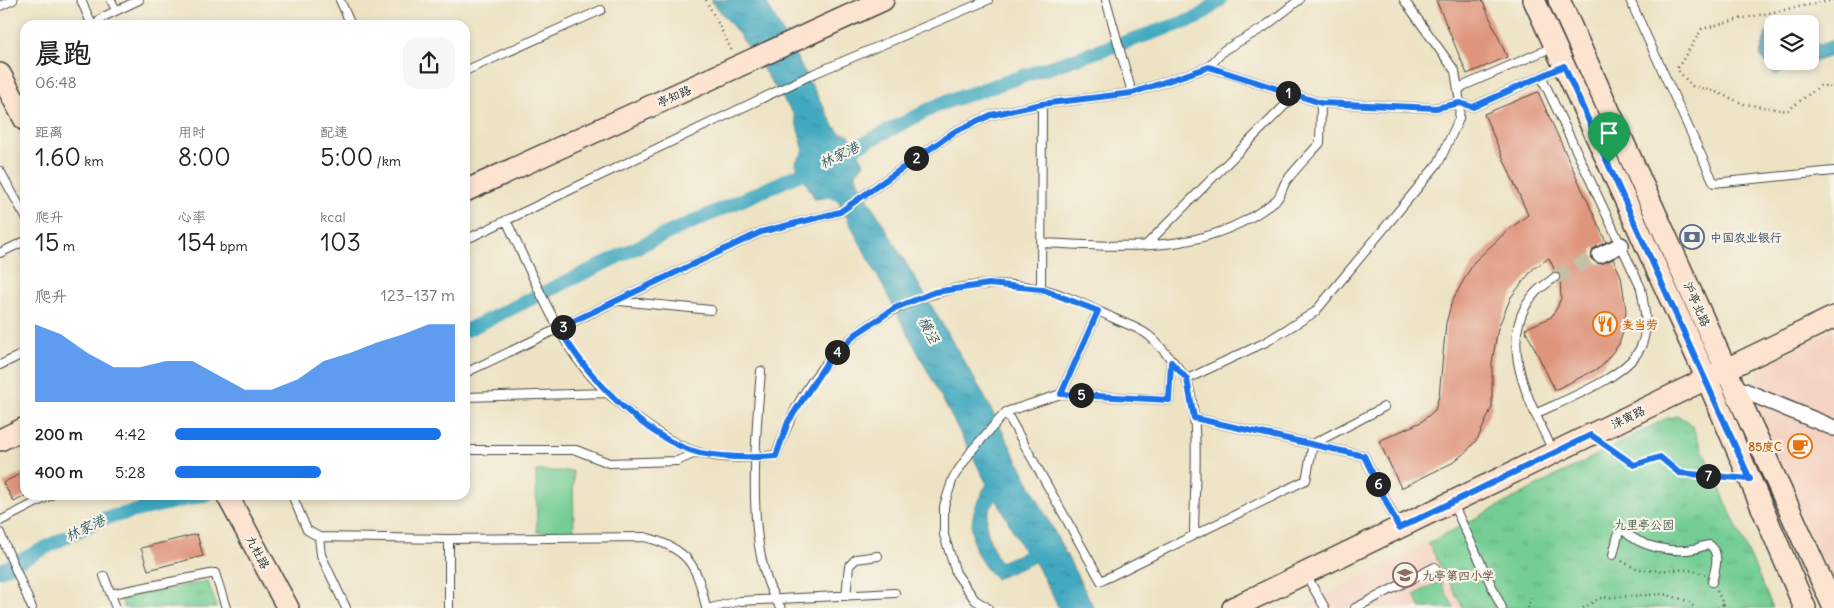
<!DOCTYPE html>
<html lang="zh">
<meta charset="utf-8">
<style>
:root{--surface:#fff;--page:#f6f6f6;--text:#222;--muted:#767676;--accent:#1a73e8}
body{margin:0;font-family:Delius,"LXGW WenKai TC",sans-serif;background:var(--page);color:var(--text);height:100vh;display:flex;flex-direction:column;font-size:19px;white-space:nowrap}
*{box-sizing:border-box;margin:0}
p{font-size:16px;color:var(--muted)}
.icon{flex:none;width:28px;height:28px;fill:none;stroke:currentColor;stroke-width:2;stroke-linecap:round;stroke-linejoin:round}
.map{position:relative;flex:1;overflow:hidden}
.panel{position:absolute;left:20px;top:20px;width:450px;height:480px;display:flex;flex-direction:column;background:var(--surface);border-radius:15px;box-shadow:0 2px 8px #0003}
.panel>*{flex:none}
.tools{position:absolute;left:1764px;top:15px;display:grid;gap:10px}
.tools a{display:grid;place-items:center;width:55px;height:55px;border-radius:10px;background:var(--surface);box-shadow:0 2px 8px #0003;font-size:25px}
.pin{position:absolute;display:grid;place-items:center;width:42px;height:42px;color:#fff;margin:-51px -21px;border-radius:50% 50% 50% 0;rotate:-45deg;box-shadow:0 0 5px #0007}
.pin .icon{rotate:45deg}
.km{position:absolute;width:25px;height:25px;margin:-12px;border-radius:50%;background:#222;color:#fff;font-size:14px;line-height:25px;text-align:center}
.round{display:grid;place-items:center;flex:none;width:52px;height:52px;border-radius:15px;background:var(--page)}
.headline{display:flex;align-items:center;justify-content:space-between;height:85px;padding:0 15px}
h1{font-size:28px;font-weight:600;line-height:38px}
.figures{display:grid;grid-template-columns:repeat(3,1fr);gap:8px;height:85px;padding:5px 15px}
.figures div{display:grid;align-content:center}
.figures b{font-size:25px;font-weight:600}
.figures small{font-size:14px;font-weight:400}
.figures p{font-size:14px}
.chart{height:140px;padding:10px 15px}
.chart p{display:flex;justify-content:space-between}
.chart svg{width:100%;height:90px;margin-top:5px;fill:var(--accent);opacity:.7}
ul{padding:0 15px;list-style:none;font-size:16px}
li{display:grid;grid-template-columns:80px 60px 1fr;align-items:center;height:38px}
li i{height:12px;border-radius:6px;background:var(--accent)}
.map>svg:first-child{display:block}
.built{fill:#f5d3c2}
.park{fill:url(#park-tufts);stroke:#4f7c60}
.garden{fill:#73cd94;stroke:#4f7c60}
.water{fill:url(#water-ripples);stroke:#366a76;fill-rule:evenodd}
.lines{fill:none;stroke-linecap:round;stroke-linejoin:round}
.canal{stroke:#40a9c0;stroke-width:14}
.building{fill:#df947c}
.street-tunnel{stroke:#c6bea5;stroke-width:15;stroke-dasharray:15 8;stroke-linecap:butt}
.lane-casing{stroke:#484742;stroke-width:10}
.street-casing{stroke:#484742;stroke-width:18}
.secondary-casing{stroke:#484742;stroke-width:24}
.path{stroke:#484742;stroke-width:2.5;stroke-dasharray:1 4;stroke-linecap:butt}
.lane{stroke:#fff;stroke-width:8}
.street{stroke:#fff;stroke-width:15}
.secondary{stroke:#fde4d1;stroke-width:21}
.route-casing{stroke:#fff;stroke-width:10}
.route{stroke:#1a73e8;stroke-width:6}
.labels{text-anchor:middle;dominant-baseline:central;stroke-width:4.5;stroke-linejoin:round;paint-order:stroke}
.street-label{font-size:12px;fill:#2b2b2b;stroke:#f7f3e8}
.service-label{font-size:12px;font-weight:bold;fill:#4e5e75;stroke:#f7f3e8;text-anchor:start}
.food-label{font-size:12px;font-weight:bold;fill:#c56008;stroke:#f7f3e8;text-anchor:start}
.park-label{font-size:12px;fill:#415c4a;stroke:#f7f3e8}
.education-label{font-size:12px;font-weight:bold;fill:#785e54;stroke:#f7f3e8;text-anchor:start}
.water-label{font-size:14px;font-style:italic;fill:#335d67;stroke:#f7f3e8}
</style>
<div class="map">
<svg width="1834" height="608" viewBox="0 0 1834 608">
<defs>
<pattern id="park-tufts" width="24" height="20" patternUnits="userSpaceOnUse" patternTransform="scale(1.25)"><rect width="24" height="20" fill="#73cd94"/><path d="M3 7l-1-3M5 7V3M7 7l1-3M15 17l-1-3M17 17v-4M19 17l1-3" fill="none" stroke="#64b080"/></pattern>
<pattern id="water-ripples" width="26" height="14" patternUnits="userSpaceOnUse" patternTransform="scale(1.25)"><rect width="26" height="14" fill="#40a9c0"/><path d="M2 4q2-2 4 0t4 0M15 11q2-2 4 0t4 0" fill="none" stroke="#368a9c"/></pattern>
</defs>
<rect width="100%" height="100%" fill="#f7f3e8"/>
<filter id="ink" filterUnits="userSpaceOnUse"><feTurbulence type="fractalNoise" baseFrequency=".02" numOctaves="2"/><feDisplacementMap in="SourceGraphic" scale="10" xChannelSelector="R" yChannelSelector="G"/><feConvolveMatrix kernelMatrix="1 2 1 2 8 2 1 2 1" color-interpolation-filters="sRGB"/></filter>
<filter id="wash" filterUnits="userSpaceOnUse"><feTurbulence type="fractalNoise" baseFrequency=".0096" numOctaves="4" result="noise"/><feDisplacementMap in="SourceGraphic" scale="20" xChannelSelector="R" yChannelSelector="G"/><feGaussianBlur stdDeviation="1.12" result="paint"/><feColorMatrix in="noise" values="0 0 0 0 0 0 0 0 0 0 0 0 0 0 0 0 0 1.4 0 .05"/><feComposite in="paint" operator="in"/></filter>
<g filter="url(#wash)">
<rect width="100%" height="100%" fill="#ede3c4"/>
<!-- built -->
<path class="built" d="M1834,329v258l-82,-180 -1,-20 10,-19 9,-7z
M1428,543l35,65h-164z"/>
<!-- park -->
<path class="park" d="M1676,416l12,5 5,7 80,180h-310l-35,-65 237,-124z
M208,581l9,27h-93l-3,-10z"/>
<!-- garden -->
<path class="garden" d="M536,471h37l1,61h-37z
M1440,581l14,27h-33l-7,-13z"/>
<!-- water -->
<path class="water" d="M711,0h54l69,126 6,7 9,2 15,28 -8,10 1,7 124,210 113,218h-35l-24,-46 -39,17c-30,-29 -31,-61 -9,-95l-149,-283 -8,-4 -15,2 -20,-36 9,-12 -10,-36 -55,-81zM997,500l27,52 -24,10c-11,-20 -22,-44 -3,-62z
M1772,31v30h38v-24l9,8 15,-5v15l-59,20 -15,-20 6,-22z"/>
<g class="lines">
<!-- canal -->
<path class="canal" d="M839,156l101,-52 257,-86 23,-18
M465,331l185,-90 168,-75
M0,571l101,-52 104,-24"/>
</g>
<g id="blocks">
<!-- building -->
<path class="building" d="M1436,0h46l25,57 -40,17z
M1538,92l68,150 -13,7 -2,10 9,5 13,-5 8,17 5,34 -1,17 -6,17 -18,23 -46,23 -30,-61 26,-12 6,-9 4,-10 -1,-22 -5,-5 -6,-13 -16,11 -22,28 -13,31 -6,34v45l-14,31 -11,13 -15,12 -51,25 -22,-47 42,-19 14,-12 4,-14 7,-73 6,-22 22,-39 34,-32 20,-15 -44,-101z
M25,471v25l-11,6 -11,-19z
M197,534l6,22 -55,14 -7,-22z"/>
</g>
</g>
<g filter="url(#ink)">
<use href="#blocks" fill-opacity="0" stroke="#484742" stroke-width="1"/>
<g class="lines">
<!-- street-tunnel -->
<path class="street-tunnel" d="M1555,277l45,-22"/>
<defs>
<path id="lane" d="M81,0l11,25
M111,0l5,10
M340,0l11,25
M1106,0l26,93
M1630,0l84,183 120,-12
M0,6l13,-6
M95,25l8,-8 36,-17
M1209,67l112,36 114,5 25,-5 13,4 89,-40
M465,71l136,-61
M1458,91l5,-5 90,-39
M0,171l25,45
M506,220c21,44 40,89 65,130 24,38 83,88 126,102 25,8 53,6 79,3 12,-34 28,-68 53,-95 53,-58 134,-88 212,-71 24,5 48,18 70,28 11,6 27,10 37,18 8,6 36,38 39,46 14,40 7,111 7,154
M465,240l348,-166 175,-74
M1041,243c84,3 166,14 235,-43 6,-5 6,-14 11,-20 10,-13 22,-25 33,-37l1,-40
M1145,246l150,-151
M0,253l25,-12
M1041,289l1,-185
M619,301l92,9
M0,365l25,-12
M761,371c-5,62 -18,185 20,237
M465,373l296,-141 79,-20 114,-80 37,-17 51,-11 90,-11 77,-26 15,-17 39,-22 36,-28
M1187,379l79,-37 49,-30 124,-150 20,-43 1,-16 -5,-32 -51,-71
M1061,394l37,-83
M465,397l144,-4
M1006,412l95,169 205,-101 7,-36 71,-37
M1535,414c29,-14 96,-38 107,-70 7,-18 2,-38 -1,-56l-98,-208
M1194,418l170,38 35,71
M465,450h111l33,13 68,-2 21,-9
M1553,451c-22,-47 -61,-113 -16,-160 6,-5 12,-9 18,-14
M292,495l15,35 12,7 2,18 25,53
M1453,504l49,104
M0,521l51,-26
M0,533l32,75
M319,537l130,2 196,-2c44,12 52,28 61,71
M1613,555l6,-24 4,-1c17,17 47,23 71,19 6,-1 10,-4 16,-4 11,9 5,25 2,37
M1306,575l19,33
M104,576l12,32
M111,594l104,-21 11,35
M846,596l3,-30 7,-7 22,-3
M449,608v-69
M711,608l29,-7 155,-8
M988,608l-13,-8 -19,-27 -12,-38v-29l9,-28 19,-28 34,-38 55,-18 108,6 2,-38
M1355,608l80,-41"/>
<path id="street" d="M1600,255l21,-10
M1735,387l99,41"/>
<path id="secondary" d="M1534,0l173,379 98,229
M1559,0l275,608
M0,74l25,46
M465,191l418,-191
M0,440l25,-12
M227,495l61,113
M1233,608l601,-291"/>
</defs>
<!-- lane casing -->
<use href="#lane" class="lane-casing"/>
<!-- street casing -->
<use href="#street" class="street-casing"/>
<!-- secondary casing -->
<use href="#secondary" class="secondary-casing"/>
<!-- path -->
<path class="path" d="M706,0l26,51
M1834,0l-90,18 -42,11 -25,40 15,17 24,6 28,12 43,7 34,-26 13,3
M1606,446l28,19 26,-8 19,16 51,4
M1622,561c30,20 55,0 83,14
M1717,591l8,17
M1528,608l4,-13
M1583,608l17,-10 64,-4 24,7 7,7
M1718,608l5,-4"/>
<!-- lane -->
<use href="#lane" class="lane"/>
<!-- street -->
<use href="#street" class="street"/>
<!-- secondary -->
<use href="#secondary" class="secondary"/>
</g>
</g>
<g class="lines" filter="url(#ink)">
<defs>
<path id="route" d="M1564,66l186,413 -71,-6 -19,-16 -26,8 -43,-30 -192,93 -35,-72 -170,-38 -7,-39 -16,-17 -2,38 -108,-6 37,-83 -57,-22 -52,-5 -54,8 -40,16 -39,26 -28,27 -40,61 -12,34c-26,2 -50,2 -76,-3 -54,-13 -115,-79 -141,-125l202,-96 79,-20 114,-80 37,-17 51,-11 90,-11 77,-26 112,36 115,5 24,-5 13,4z"/>
</defs>
<!-- route casing -->
<use href="#route" class="route-casing"/>
<!-- route -->
<use href="#route" class="route"/>
</g>
<!-- icons -->
<defs>
<symbol id="bank-ring" viewBox="-11 -11 22 22"><circle r="9.5" fill="#f7f3e8" stroke="#5c6f8a" stroke-width="1.5"/><path d="M-6-4H6V4H-6ZM0-2.3a2.3 2.3 0 1 0 0 4.6a2.3 2.3 0 1 0 0-4.6Z" fill="#5c6f8a"/></symbol>
<symbol id="restaurant-ring" viewBox="-11 -11 22 22"><circle r="9.5" fill="#f7f3e8" stroke="#e8710a" stroke-width="1.5"/><path d="M-5-6h1v4h1v-4h1v4h1v-4h1v5L-1.5 .5V6h-2V.5L-5-1ZM5-6V6H3V1.5H1.5Q1.5-4 5-6Z" fill="#e8710a"/></symbol>
<symbol id="cafe-ring" viewBox="-11 -11 22 22"><circle r="9.5" fill="#f7f3e8" stroke="#e8710a" stroke-width="1.5"/><path d="M-5.5-4.5H6V0H3Q3 3.5 0 3.5H-2.5Q-5.5 3.5-5.5 0ZM3-3.2v2h1.7v-2ZM-6 4.5H4V6H-6Z" fill="#e8710a"/></symbol>
<symbol id="school-ring" viewBox="-11 -11 22 22"><circle r="9.5" fill="#f7f3e8" stroke="#8d6e63" stroke-width="1.5"/><path d="M0-5L7-2L0 1L-7-2ZM-4 1L0 2.5L4 1V4Q0 6-4 4Z" fill="#8d6e63"/></symbol>
</defs>
<g fill-rule="evenodd">
<use href="#bank-ring" x="1678" y="223" width="28" height="28"/>
<use href="#restaurant-ring" x="1591" y="310" width="28" height="28"/>
<use href="#cafe-ring" x="1786" y="432" width="28" height="28"/>
<use href="#school-ring" x="1391" y="561" width="28" height="28"/>
</g>
<g class="labels">
<!-- street labels -->
<g class="street-label">
<text transform="translate(674 96) rotate(-24)">亭知路</text>
<text transform="translate(1697 304) rotate(66)">沪亭北路</text>
<text transform="translate(1628 417) rotate(-26)">涞寅路</text>
<text transform="translate(258 552) rotate(62)">九杜路</text>
</g>
<!-- service labels -->
<g class="service-label">
<text x="1710" y="237">中国农业银行</text>
</g>
<!-- food labels -->
<g class="food-label">
<text x="1622" y="324">麦当劳</text>
<text x="1782" y="446" text-anchor="end">85度C</text>
</g>
<!-- park labels -->
<g class="park-label">
<text x="1644" y="524">九里亭公园</text>
</g>
<!-- education labels -->
<g class="education-label">
<text x="1422" y="575">九亭第四小学</text>
</g>
<!-- water labels -->
<g class="water-label">
<text transform="translate(839 155) rotate(-26)">林家港</text>
<text transform="translate(929 330) rotate(62)">横泾</text>
<text transform="translate(85 528) rotate(-25)">林家港</text>
</g>
</g>
</svg>
<div class="tools">
<a><svg class="icon" aria-label="layers" viewBox="0 0 24 24"><path d="M12 4l9 5-9 5-9-5zM3 14l9 5 9-5"/></svg></a>
</div>
<div class="pin" style="left:1609px;top:163px;background:#1e9e55"><svg class="icon" aria-label="arrive" viewBox="0 0 24 24"><path d="M6 21V4h12l-3 4 3 4H6"/></svg></div>
<b class="km" style="left:1288px;top:93px">1</b>
<b class="km" style="left:916px;top:158px">2</b>
<b class="km" style="left:563px;top:327px">3</b>
<b class="km" style="left:837px;top:352px">4</b>
<b class="km" style="left:1081px;top:395px">5</b>
<b class="km" style="left:1378px;top:484px">6</b>
<b class="km" style="left:1708px;top:476px">7</b>
<section class="panel">
<div class="headline"><div><h1>晨跑</h1><p>06:48</p></div><a class="round"><svg class="icon" aria-label="share" viewBox="0 0 24 24"><path d="M12 15V3M7 8l5-5 5 5M5 13v7h14v-7"/></svg></a></div>
<div class="figures">
<div><p>距离</p><b>1.60<small> km</small></b></div>
<div><p>用时</p><b>8:00</b></div>
<div><p>配速</p><b>5:00<small> /km</small></b></div>
</div>
<div class="figures">
<div><p>爬升</p><b>15<small> m</small></b></div>
<div><p>心率</p><b>154<small> bpm</small></b></div>
<div><p>kcal</p><b>103</b></div>
</div>
<div class="chart"><p><span>爬升</span>123–137 m</p>
<svg viewBox="0 0 160 44" preserveAspectRatio="none"><path d="M0 44V6L10 11L20 20L30 27L40 27L50 24L60 24L70 31L80 38L90 38L100 33L110 24L120 20L130 15L140 11L150 6L160 6V44z"/></svg>
</div>
<ul>
<li><b>200 m</b>4:42<i style="width:95%"></i></li>
<li><b>400 m</b>5:28<i style="width:52%"></i></li>
</ul>
</section>
</div>
